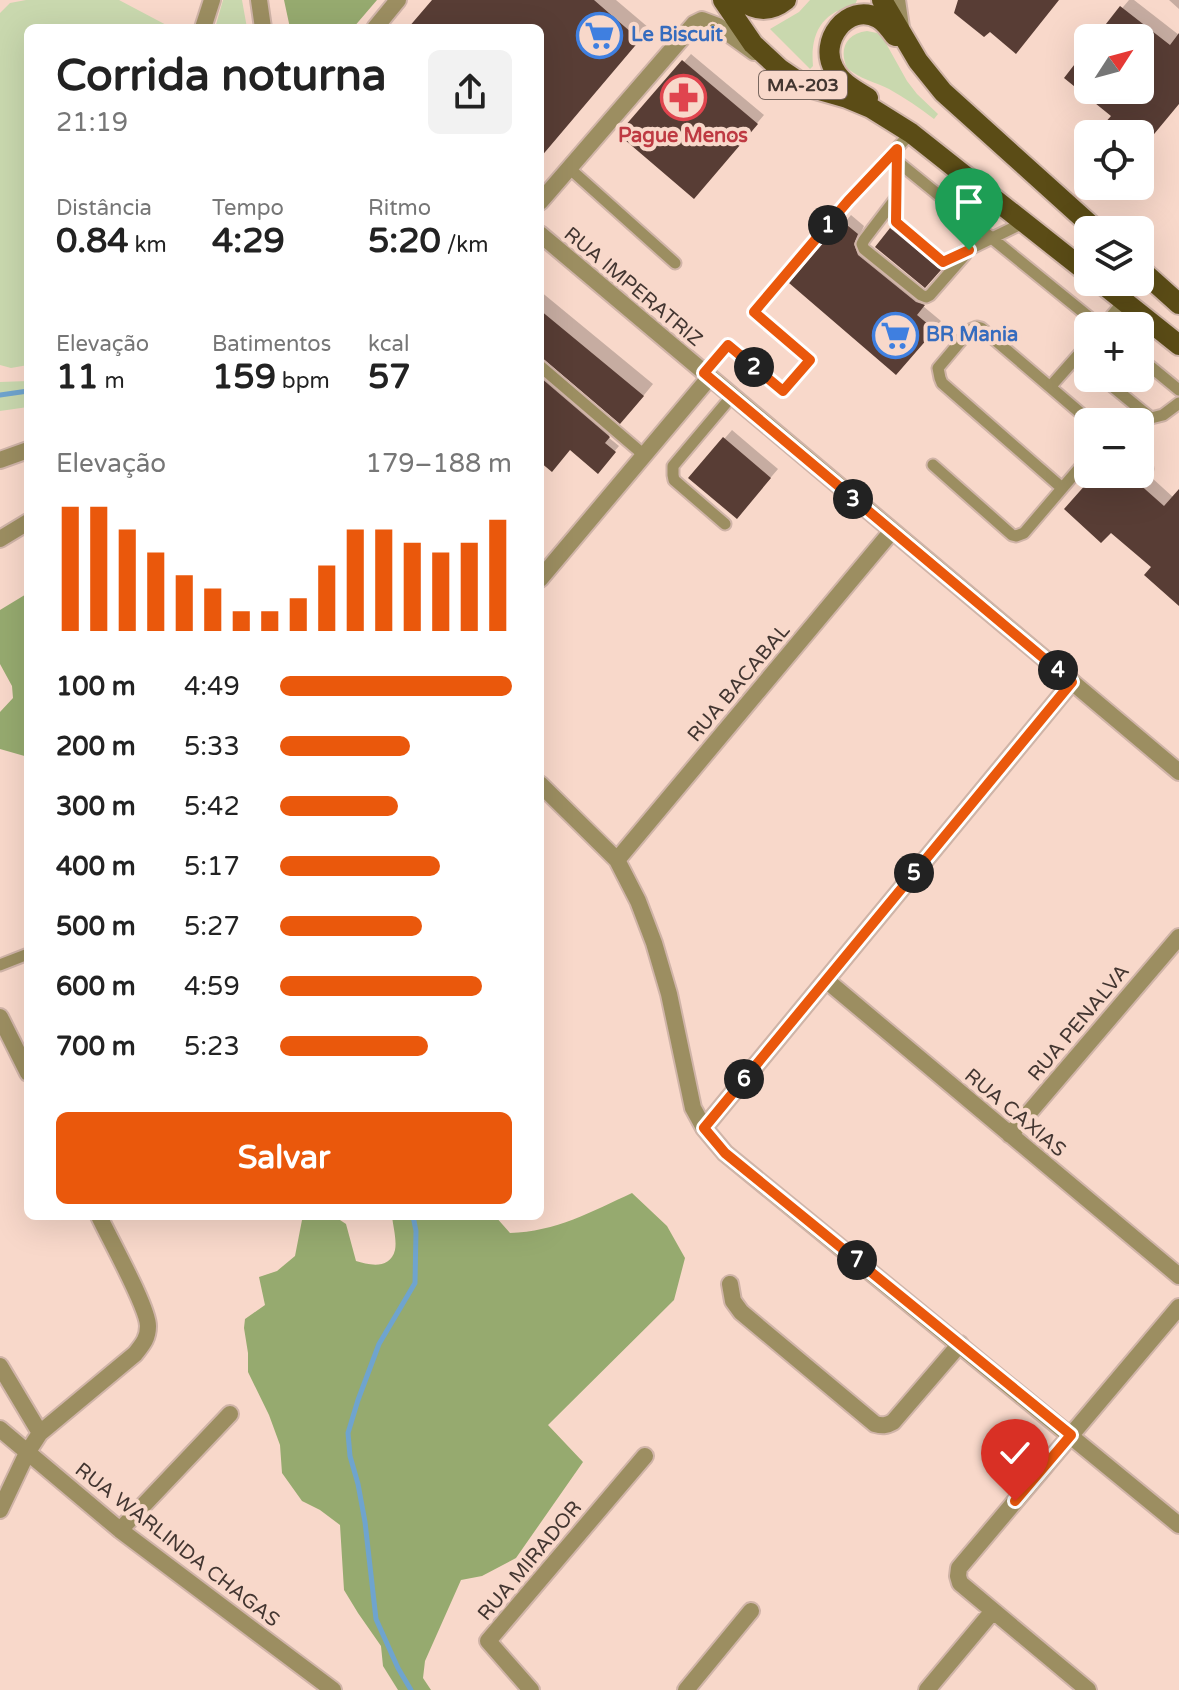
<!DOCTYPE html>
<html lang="pt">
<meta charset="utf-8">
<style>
:root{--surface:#fff;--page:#f2f2f2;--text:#222;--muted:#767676;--accent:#ea580c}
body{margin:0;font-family:"Varela Round",sans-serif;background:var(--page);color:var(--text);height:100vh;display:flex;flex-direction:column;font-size:30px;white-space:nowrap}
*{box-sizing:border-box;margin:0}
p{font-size:26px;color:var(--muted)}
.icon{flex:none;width:44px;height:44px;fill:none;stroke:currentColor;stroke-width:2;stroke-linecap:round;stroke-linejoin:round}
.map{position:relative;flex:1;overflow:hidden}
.side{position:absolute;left:24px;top:24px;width:520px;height:1196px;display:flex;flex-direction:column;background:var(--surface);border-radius:12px;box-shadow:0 8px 32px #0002}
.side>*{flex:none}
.needle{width:52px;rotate:54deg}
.buttons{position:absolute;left:1074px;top:24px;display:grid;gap:16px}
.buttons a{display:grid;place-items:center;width:80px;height:80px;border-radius:12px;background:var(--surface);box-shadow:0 8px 32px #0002;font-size:40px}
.pin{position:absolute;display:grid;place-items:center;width:68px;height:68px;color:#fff;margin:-82px -34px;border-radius:50% 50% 50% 0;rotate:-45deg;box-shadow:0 0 8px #0007}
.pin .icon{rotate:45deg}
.km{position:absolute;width:40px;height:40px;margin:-20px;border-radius:50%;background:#222;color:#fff;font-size:22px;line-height:40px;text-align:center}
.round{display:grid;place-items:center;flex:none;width:84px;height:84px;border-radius:12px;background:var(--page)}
.head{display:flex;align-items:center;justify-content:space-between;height:136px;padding:0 32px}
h1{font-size:44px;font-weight:700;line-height:60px}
.metrics{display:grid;grid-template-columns:repeat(3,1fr);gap:12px;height:136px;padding:8px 32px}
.metrics div{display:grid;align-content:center}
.metrics b{font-size:34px;font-weight:700}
.metrics small{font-size:22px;font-weight:400}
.metrics p{font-size:22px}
.chart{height:224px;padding:16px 32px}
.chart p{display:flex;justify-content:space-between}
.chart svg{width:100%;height:144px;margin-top:8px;stroke:var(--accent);stroke-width:6}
.cta{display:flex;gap:16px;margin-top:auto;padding:16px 32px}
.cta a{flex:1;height:92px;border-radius:12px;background:var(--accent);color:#fff;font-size:32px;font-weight:700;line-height:92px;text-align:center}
ul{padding:0 32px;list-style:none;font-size:26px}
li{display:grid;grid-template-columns:128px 96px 1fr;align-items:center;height:60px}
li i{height:20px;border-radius:10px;background:var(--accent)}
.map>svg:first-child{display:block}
.green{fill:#c9d8ae}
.forest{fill:#96aa6f}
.shadow{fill:#0003}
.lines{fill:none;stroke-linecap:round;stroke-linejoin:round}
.stream{stroke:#6fa4ce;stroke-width:5}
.building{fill:#583d35}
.service-casing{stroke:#d0b4a8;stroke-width:15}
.minor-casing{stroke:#d0b4a8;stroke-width:20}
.tertiary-casing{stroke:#d0b4a8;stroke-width:20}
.primary-casing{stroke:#d0b4a8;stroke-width:24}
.service{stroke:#9c8e61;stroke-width:11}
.minor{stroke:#9c8e61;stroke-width:16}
.tertiary{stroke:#9c8e61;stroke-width:16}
.primary{stroke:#5b4c16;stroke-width:20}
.route-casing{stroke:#fff;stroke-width:16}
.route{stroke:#ea580c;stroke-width:10}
.labels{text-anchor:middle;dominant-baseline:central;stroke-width:8;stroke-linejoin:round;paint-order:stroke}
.shield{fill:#f8d8ca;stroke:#79675f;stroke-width:2}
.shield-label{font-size:18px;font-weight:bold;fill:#433631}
.shop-label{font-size:20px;font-weight:bold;fill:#366cbe;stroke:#f8d8ca;text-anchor:start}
.health-label{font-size:20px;font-weight:bold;fill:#be3a42;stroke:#f8d8ca}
.street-label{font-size:20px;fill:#433631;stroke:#f8d8ca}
</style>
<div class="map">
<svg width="1179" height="1690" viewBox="0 0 1179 1690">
<rect width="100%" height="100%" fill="#f8d8ca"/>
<!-- green -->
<path class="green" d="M26,0h93l53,28h-144v337l-17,3 -11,-3v-352l10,-10z
M223,0h19l5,28h-32z
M810,0h47l-2,5c-33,7 -45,28 -42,61l-3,3 -40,-40 29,-17z
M867,31l10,2 6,5 24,43 10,13 21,20 -4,5c-14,-11 -29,-21 -45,-30 -14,-7 -29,-10 -42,-21 -8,-18 -2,-34 20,-37z
M28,381v26l-28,4v-29z"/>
<!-- forest -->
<path class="forest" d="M284,0h93l-24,28h-63z
M28,593v164l-28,-8v-37l13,-14 -1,-12 -12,-22v-54z
M632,1193l35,33 18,32 -11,42 -126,125 35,37 -67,96 -34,18 -21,4 -36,81 -2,17 8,12h-33l-15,-24 -2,-20 -23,-33 -14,-23 -4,-65 -20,-15 -18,-9 -20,-28 -2,-28 -11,-30 -21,-43v-19l-4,-25 1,-9 20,-14 -6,-28 18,-6 18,-15 7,-36 7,-4h25l12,8 10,37c13,4 34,9 39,-11 2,-10 -2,-24 -3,-34h103l15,17c45,-1 83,-22 122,-40z"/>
<!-- shadow -->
<path class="shadow" d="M435,0h181l33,28 -109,129v-129h-129z
M1129,0h5l45,35v68l-39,47v-16h-42l16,-19 -48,-37 22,-28v40h52v-52h-43z
M1169,0h10v9z
M691,54l73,61 -63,74 -80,-55z
M851,215l13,11 -4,9 6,13 65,49 -8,9 18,15 -38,44 -111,-82z
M894,228l47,39 -16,18 -47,-38z
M540,291l113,93 -22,27 -91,-57z
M548,375l65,56 -5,6 11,9 -17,20 -32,-18 -18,21 -12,-9v-77z
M732,430l46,39 -34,40 -53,-32z
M1140,467l34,31 5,-6v111l-26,-36 -55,-93h42z"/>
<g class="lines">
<!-- stream -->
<path class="stream" d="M0,395l28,-4
M411,1690l-13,-22 -22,-49 -11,-97 -7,-38 -8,-28 -2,-23 10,-33 21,-56 36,-61 1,-52 -3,-15"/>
</g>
<!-- building -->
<path class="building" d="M432,0h162l46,40 -100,118v-130h-132z
M958,0h101l-43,54 -26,-22 -6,5 -30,-24z
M1120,6l50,39 9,-12v71l-39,47v-17h-45l16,-18 -47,-38 24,-31v43h52v-52h-45z
M682,60l76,64 -64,75 -76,-65z
M842,221l16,13 -4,10 4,11 58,47 9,3 -8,10 18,15 -39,45 -107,-92z
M890,228l51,42 -16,18 -50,-41z
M540,310l104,86 -24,28 -80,-68z
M541,378l69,59 -5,6 11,9 -18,22 -28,-24 -18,22 -12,-10z
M723,437l48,41 -34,41 -49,-41z
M1095,474h33l36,32 15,-17v117l-35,-31 7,-8 -40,-34 -10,10 -37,-34z"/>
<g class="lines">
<defs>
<path id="service" d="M897,157l-1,65 47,40 82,-40
M898,162l202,164
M569,168l106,95
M896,198l-32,42 -2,4 2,5 57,46 5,2 4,-2 35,-40
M1103,326l21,-25
M1088,344l-38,43 41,35
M1077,357l11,9
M1140,358l39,32
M540,366l104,89
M704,373l24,-28 55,46 27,-31 -56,-48 94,-111 63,-68
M1102,378l49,40 12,-3 16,-12
M1050,387l-69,-59 -4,-1 -7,3 -32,38 2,10 2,5 120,105
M1140,463l7,6
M933,465l79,70 4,1 8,-3 64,-75
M725,524l-51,-44 -1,-5v-9l59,-70
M0,965l28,-11"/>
<path id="minor" d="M203,28l9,-28
M375,28l23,-28
M0,460l28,-10
M0,539l28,-17
M540,579l169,-201
M540,784l77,76 21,41 16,42 15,51 24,114 11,20 21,25 454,372
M617,860l275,-329
M826,980l353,296
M0,1017l28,56
M704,1128l368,-446
M1010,1135l169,-198
M730,1284l3,17 8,11 134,112c7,2 11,2 18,-2l67,-78
M0,1366l40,67
M0,1429l120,101 213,160
M0,1510l27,-57 13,-20 95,-79c7,-9 13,-15 13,-28 0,-19 -39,-88 -49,-110
M120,1530l110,-116
M531,1690l-43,-49 157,-185
M686,1690l65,-79
M927,1690l66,-79
M1088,1690l-128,-107 -2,-7 1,-8 220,-261"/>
<path id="tertiary" d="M259,0l4,28
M897,0l4,27
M540,202l154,-178 8,-4 16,6 36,26
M540,234l639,538"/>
<path id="primary" d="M723,0l30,44 27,25 25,17 42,12 24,10 40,25 177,140
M741,0c15,12 30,12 45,0
M882,0l36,61 25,31 153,138
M868,98c-13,-8 -27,-15 -34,-29 -16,-27 13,-67 44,-51 7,4 12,11 17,18
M1140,269l39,35
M1100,282l79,63"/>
</defs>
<!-- service casing -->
<use href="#service" class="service-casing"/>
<!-- minor casing -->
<use href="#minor" class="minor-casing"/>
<!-- tertiary casing -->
<use href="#tertiary" class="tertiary-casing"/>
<!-- primary casing -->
<use href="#primary" class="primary-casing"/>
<!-- service -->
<use href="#service" class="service"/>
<!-- minor -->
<use href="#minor" class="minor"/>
<!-- tertiary -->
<use href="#tertiary" class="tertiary"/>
<!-- primary -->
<use href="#primary" class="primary"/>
</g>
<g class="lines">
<defs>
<path id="route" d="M969,250l-26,12 -47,-40 1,-73 -49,52 -94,111 56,48 -27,31 -55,-46 -24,28 368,309 -368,446 21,25 346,282 -56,66"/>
</defs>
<!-- route casing -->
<use href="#route" class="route-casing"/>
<!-- route -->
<use href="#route" class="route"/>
</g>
<!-- icons -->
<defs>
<symbol id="supermarket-ring" viewBox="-11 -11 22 22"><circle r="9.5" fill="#f8d8ca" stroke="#3f7fe0" stroke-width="1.5"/><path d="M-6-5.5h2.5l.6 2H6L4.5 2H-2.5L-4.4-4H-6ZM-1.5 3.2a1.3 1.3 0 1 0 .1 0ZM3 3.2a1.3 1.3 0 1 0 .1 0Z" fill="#3f7fe0"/></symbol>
<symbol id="pharmacy-ring" viewBox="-11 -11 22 22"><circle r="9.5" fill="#f8d8ca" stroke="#e0444e" stroke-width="1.5"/><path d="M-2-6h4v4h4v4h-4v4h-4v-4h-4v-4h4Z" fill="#e0444e"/></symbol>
</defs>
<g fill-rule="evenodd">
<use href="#supermarket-ring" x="574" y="10" width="51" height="51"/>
<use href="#pharmacy-ring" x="658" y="72" width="51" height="51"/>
<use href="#supermarket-ring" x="870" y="310" width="51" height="51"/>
</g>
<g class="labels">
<!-- shield labels -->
<rect class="shield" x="759" y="71" width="88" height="28" rx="6"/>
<g class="shield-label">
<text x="803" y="85">MA-203</text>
</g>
<!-- shop labels -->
<g class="shop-label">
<text x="631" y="35">Le Biscuit</text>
<text x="926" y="335">BR Mania</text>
</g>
<!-- health labels -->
<g class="health-label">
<text x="683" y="136">Pague Menos</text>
</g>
<!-- street labels -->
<g class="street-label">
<text transform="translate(633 287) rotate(40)">RUA IMPERATRIZ</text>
<text transform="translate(739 683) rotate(-50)">RUA BACABAL</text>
<text transform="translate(1079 1023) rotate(-50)">RUA PENALVA</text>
<text transform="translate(1015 1113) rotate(40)">RUA CAXIAS</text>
<text transform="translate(177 1545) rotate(38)">RUA WARLINDA CHAGAS</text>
<text transform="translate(530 1561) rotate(-50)">RUA MIRADOR</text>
</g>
</g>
</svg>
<div class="buttons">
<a><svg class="needle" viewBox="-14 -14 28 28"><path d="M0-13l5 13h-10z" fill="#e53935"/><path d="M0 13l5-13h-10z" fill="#767676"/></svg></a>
<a><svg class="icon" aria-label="locate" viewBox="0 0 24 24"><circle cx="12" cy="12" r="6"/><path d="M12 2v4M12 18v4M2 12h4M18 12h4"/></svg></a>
<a><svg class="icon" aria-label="layers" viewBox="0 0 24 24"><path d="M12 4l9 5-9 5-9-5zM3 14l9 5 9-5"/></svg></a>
<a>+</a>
<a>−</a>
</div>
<div class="pin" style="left:969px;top:250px;background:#1e9e55"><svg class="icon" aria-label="arrive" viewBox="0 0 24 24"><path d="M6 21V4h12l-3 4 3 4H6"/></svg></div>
<div class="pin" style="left:1015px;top:1501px;background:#d93025"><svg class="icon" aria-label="check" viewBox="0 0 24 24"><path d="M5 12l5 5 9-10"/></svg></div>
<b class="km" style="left:828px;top:225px">1</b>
<b class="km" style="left:754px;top:367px">2</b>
<b class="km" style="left:853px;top:499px">3</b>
<b class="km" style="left:1058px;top:670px">4</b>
<b class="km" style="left:914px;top:873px">5</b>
<b class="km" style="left:744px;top:1079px">6</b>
<b class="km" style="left:857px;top:1260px">7</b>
<section class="side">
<div class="head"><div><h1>Corrida noturna</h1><p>21:19</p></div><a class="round"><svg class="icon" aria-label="share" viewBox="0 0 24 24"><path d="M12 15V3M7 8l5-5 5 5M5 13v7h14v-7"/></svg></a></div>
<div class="metrics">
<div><p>Distância</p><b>0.84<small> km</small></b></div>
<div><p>Tempo</p><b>4:29</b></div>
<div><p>Ritmo</p><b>5:20<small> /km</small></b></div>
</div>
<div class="metrics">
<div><p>Elevação</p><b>11<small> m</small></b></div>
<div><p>Batimentos</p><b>159<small> bpm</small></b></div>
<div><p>kcal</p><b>57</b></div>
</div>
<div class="chart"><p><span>Elevação</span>179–188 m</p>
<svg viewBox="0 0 160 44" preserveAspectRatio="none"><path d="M5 44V6M15 44V6M25 44V13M35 44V20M45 44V27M55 44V31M65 44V38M75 44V38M85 44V34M95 44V24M105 44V13M115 44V13M125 44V17M135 44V20M145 44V17M155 44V10"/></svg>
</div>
<ul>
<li><b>100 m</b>4:49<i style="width:100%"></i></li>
<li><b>200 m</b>5:33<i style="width:56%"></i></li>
<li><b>300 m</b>5:42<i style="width:51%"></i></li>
<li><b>400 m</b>5:17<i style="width:69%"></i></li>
<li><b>500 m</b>5:27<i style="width:61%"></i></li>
<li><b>600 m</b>4:59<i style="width:87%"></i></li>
<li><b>700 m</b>5:23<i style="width:64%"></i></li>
</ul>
<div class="cta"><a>Salvar</a></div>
</section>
</div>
